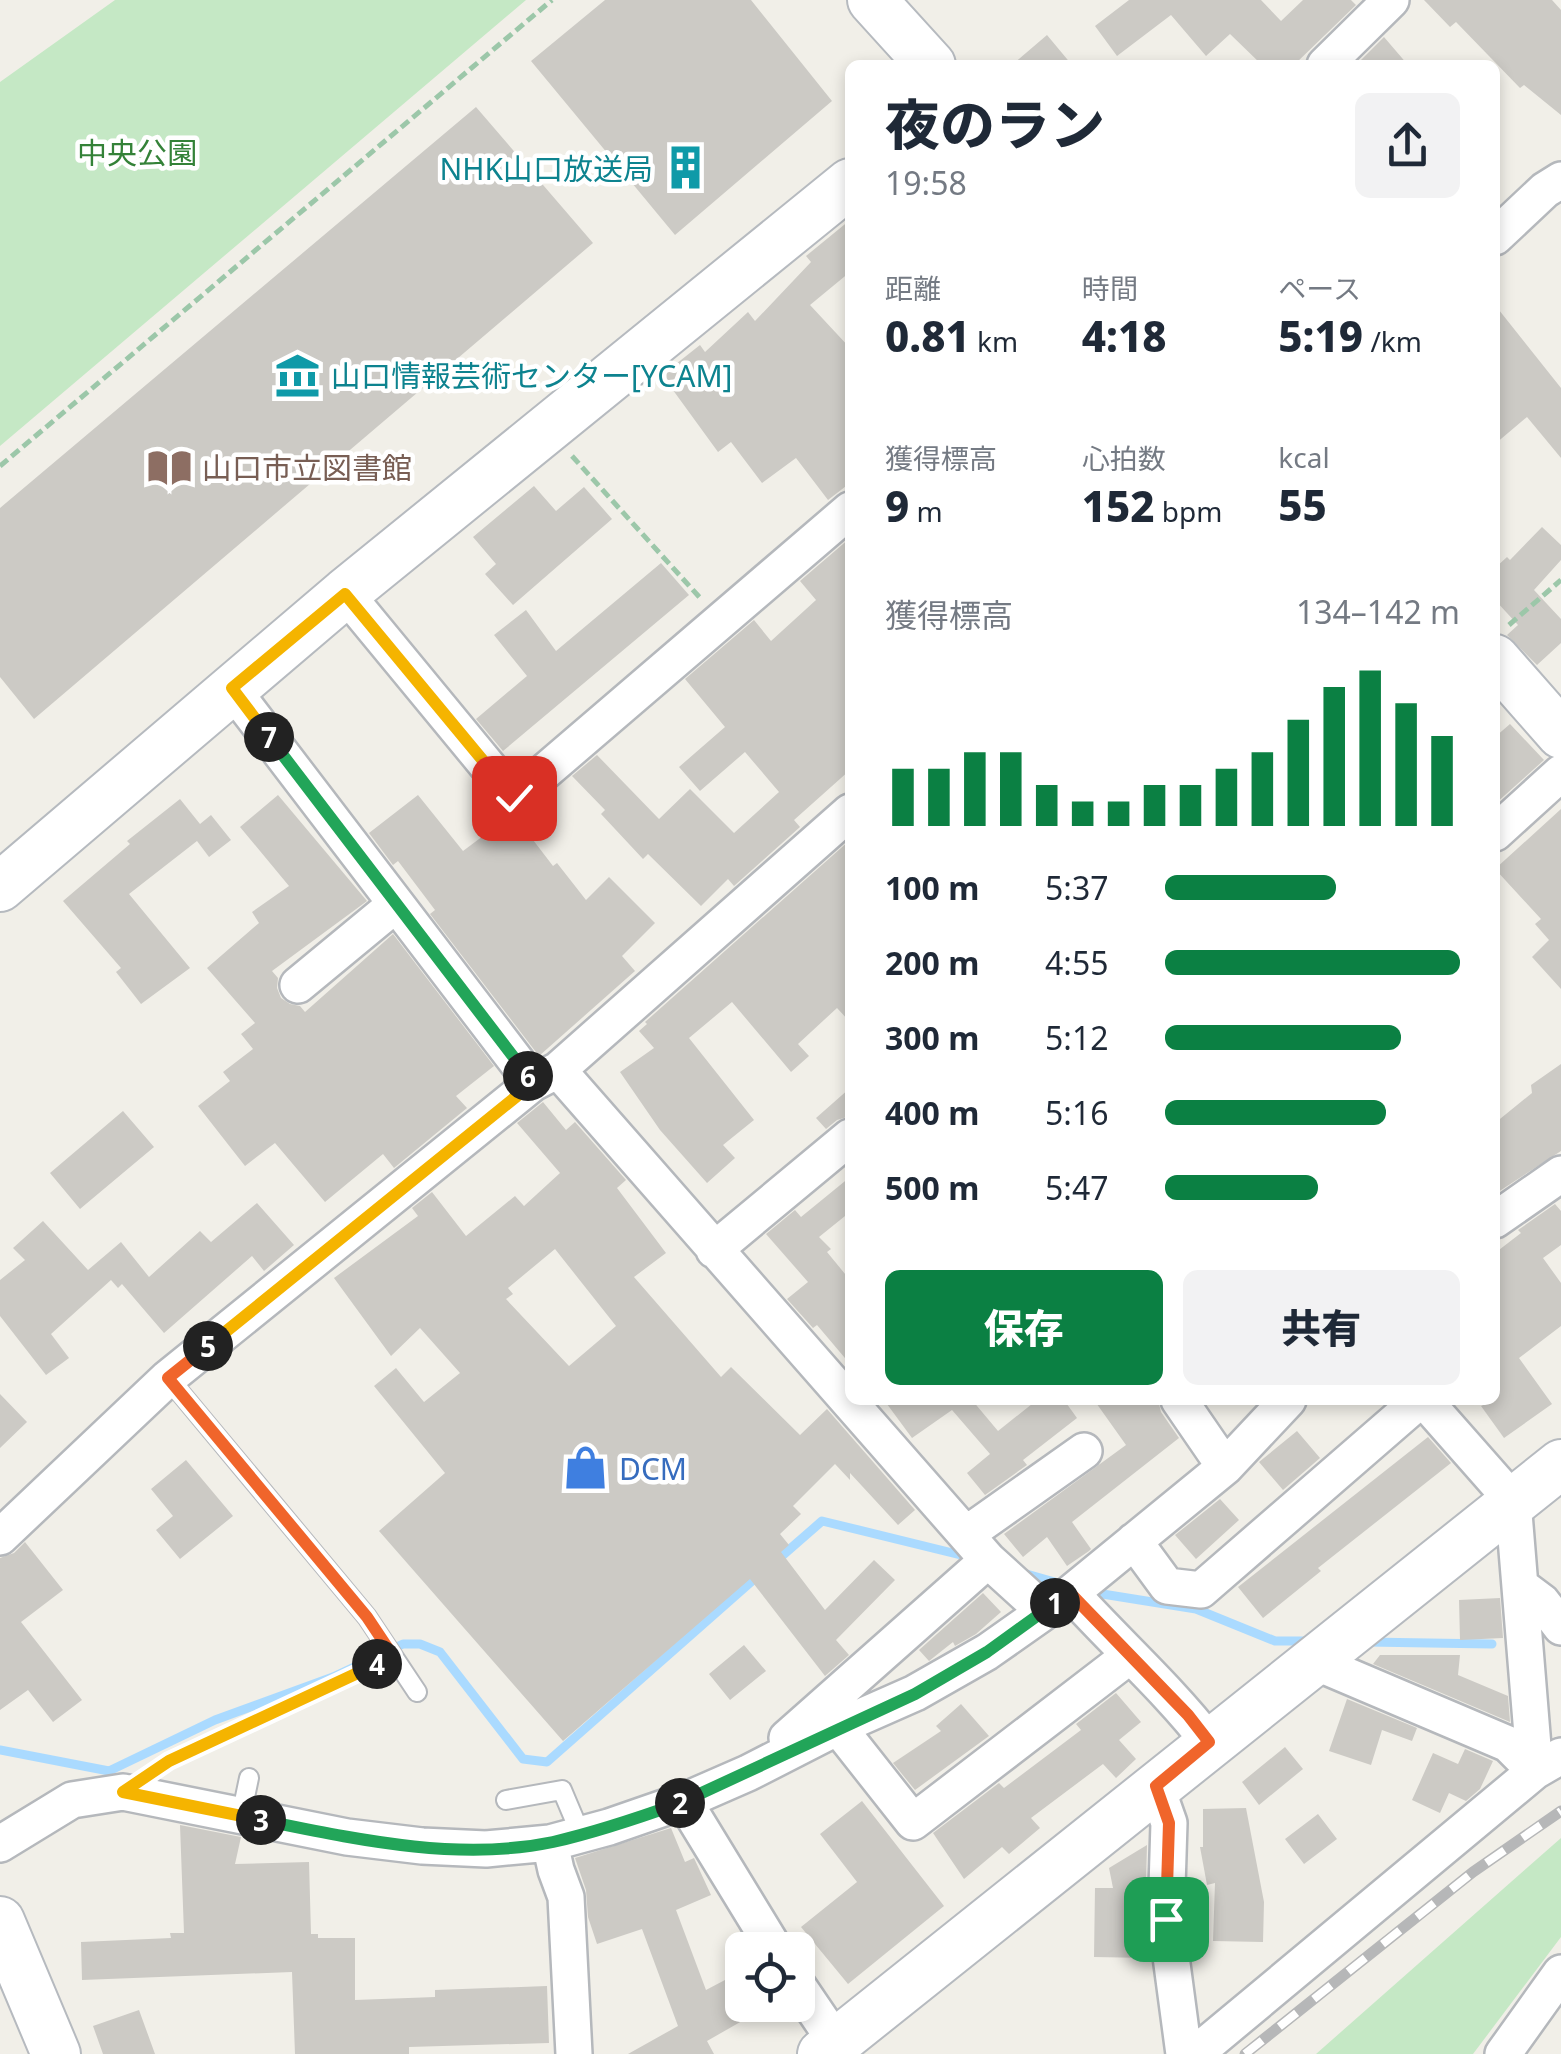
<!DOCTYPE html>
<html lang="ja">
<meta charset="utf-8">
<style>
:root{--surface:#fff;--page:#f2f2f3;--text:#1f2937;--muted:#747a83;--accent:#0b8043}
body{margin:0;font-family:"Noto Sans","Noto Sans JP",sans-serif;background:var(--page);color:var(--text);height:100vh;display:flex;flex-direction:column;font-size:38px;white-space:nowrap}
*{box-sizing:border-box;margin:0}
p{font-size:32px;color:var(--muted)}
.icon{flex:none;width:55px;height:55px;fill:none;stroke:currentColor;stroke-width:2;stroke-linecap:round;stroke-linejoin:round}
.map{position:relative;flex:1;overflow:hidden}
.sheet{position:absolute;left:845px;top:60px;width:655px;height:1345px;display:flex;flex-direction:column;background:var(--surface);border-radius:15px;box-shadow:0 5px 15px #0003}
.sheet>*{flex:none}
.controls{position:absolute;left:725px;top:1932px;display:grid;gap:20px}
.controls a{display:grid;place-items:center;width:90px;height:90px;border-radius:15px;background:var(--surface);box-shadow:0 5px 15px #0003;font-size:50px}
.pin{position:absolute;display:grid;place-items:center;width:85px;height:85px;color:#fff;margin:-42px;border-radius:20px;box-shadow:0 5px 15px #0006}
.km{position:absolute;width:50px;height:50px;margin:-25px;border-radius:50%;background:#222;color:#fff;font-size:28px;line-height:50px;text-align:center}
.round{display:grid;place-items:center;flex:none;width:105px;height:105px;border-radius:15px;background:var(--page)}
.summary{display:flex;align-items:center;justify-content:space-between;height:170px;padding:0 40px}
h1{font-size:55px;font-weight:800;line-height:75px}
.figures{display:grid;grid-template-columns:repeat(3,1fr);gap:15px;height:170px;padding:10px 40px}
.figures div{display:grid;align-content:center}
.figures b{font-size:42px;font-weight:800}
.figures small{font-size:28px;font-weight:400}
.figures p{font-size:28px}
.chart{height:280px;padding:20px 40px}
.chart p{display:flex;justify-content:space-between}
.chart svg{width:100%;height:180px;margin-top:10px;stroke:var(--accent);stroke-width:6}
.button{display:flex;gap:20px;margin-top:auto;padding:20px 40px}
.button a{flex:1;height:115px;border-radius:15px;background:var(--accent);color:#fff;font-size:40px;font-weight:800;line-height:115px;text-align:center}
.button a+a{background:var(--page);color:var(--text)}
ul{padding:0 40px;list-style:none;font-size:32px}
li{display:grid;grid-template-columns:160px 120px 1fr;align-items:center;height:75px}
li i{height:25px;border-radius:12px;background:var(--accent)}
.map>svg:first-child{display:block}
.green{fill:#c5e8c5}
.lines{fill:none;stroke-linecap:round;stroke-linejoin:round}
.stream{stroke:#aadaff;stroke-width:9}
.building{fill:#cccac5;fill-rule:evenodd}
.lane-casing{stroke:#b5b8bc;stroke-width:22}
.street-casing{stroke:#b5b8bc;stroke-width:40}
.secondary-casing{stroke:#b6babf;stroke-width:52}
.path{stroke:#9cc7a9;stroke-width:5;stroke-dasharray:10 5;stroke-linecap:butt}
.lane{stroke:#fff;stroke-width:18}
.street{stroke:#fff;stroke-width:35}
.secondary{stroke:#fff;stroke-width:48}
.rail-casing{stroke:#b6b7b8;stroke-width:11}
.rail{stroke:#fff;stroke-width:8;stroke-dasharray:22;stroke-linecap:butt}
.split-1-casing{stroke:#fff;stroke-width:20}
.split-2-casing{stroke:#fff;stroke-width:20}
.split-3-casing{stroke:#fff;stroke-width:20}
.split-4-casing{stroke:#fff;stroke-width:20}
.split-5-casing{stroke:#fff;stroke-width:20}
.split-6-casing{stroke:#fff;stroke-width:20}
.split-7-casing{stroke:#fff;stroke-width:20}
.split-8-casing{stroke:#fff;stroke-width:20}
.split-1{stroke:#f0652b;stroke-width:12}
.split-2{stroke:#22a559;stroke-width:12}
.split-3{stroke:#22a559;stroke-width:12}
.split-4{stroke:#f5b400;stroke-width:12}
.split-5{stroke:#f0652b;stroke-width:12}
.split-6{stroke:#f5b400;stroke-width:12}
.split-7{stroke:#22a559;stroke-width:12}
.split-8{stroke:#f5b400;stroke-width:12}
.labels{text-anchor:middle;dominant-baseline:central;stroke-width:9;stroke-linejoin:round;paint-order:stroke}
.park-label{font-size:30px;fill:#348238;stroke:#fff}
.culture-label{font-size:30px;fill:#0d838f;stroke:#fff;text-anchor:end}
.education-label{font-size:30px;fill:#785e54;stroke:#fff;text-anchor:start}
.shop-label{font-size:30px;fill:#366cbe;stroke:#fff;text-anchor:start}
</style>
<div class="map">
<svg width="1561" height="2054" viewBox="0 0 1561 2054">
<rect width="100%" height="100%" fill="#f1efe8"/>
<!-- green -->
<path class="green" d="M115,0h411l-526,446v-364z
M1561,1838v99l-88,117h-157z"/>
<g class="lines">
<!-- stream -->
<path class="stream" d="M775,1562l47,-41 147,36
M1023,1573l42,12
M1090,1592l106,17 79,32h37
M1367,1642l125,2
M0,1750l109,21 106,-51 118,-43 70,-33h17l20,8 83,107 24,3 212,-187"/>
</g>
<!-- building -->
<path class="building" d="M605,0h146l81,101 -157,134 -144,-174z
M1129,0h132l20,21 22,-21h48l5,5 -62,60h-32l-32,-31 -24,22 -35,-41 -54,41 -22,-30z
M1424,0h128l9,10v105l-37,-30 -4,3 -64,-66 -6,5z
M1047,35l25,30h-60z
M1384,37l24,28h-46l-3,-3z
M476,107l117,136 -559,476 -34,-42v-169z
M850,220v52l-40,33 40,43v135l-22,17 -32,-42 -34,25 -31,-41 -13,10 -56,-77 38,-30 5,7 43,-40 7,9 56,-59 -5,-6z
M1495,305l66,83v70l-34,-41 -32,27z
M534,486l22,25 28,-24 28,32 -99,86 -28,-31 11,-10 -23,-27z
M1542,527l19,18v15l-27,30 27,29v24l-24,22 -30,-30 11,-10 -23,-25v-32l12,-11 3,3z
M850,538v232l-56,50 6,7 -66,59 -6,-7 -27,27 -53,-52 -5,5 -42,-45 4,-4 -33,-34 25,-21 62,64 31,-30 44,44 45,-41 -34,-40 -45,39 -21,-24 46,-40 -40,-48 69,-59 17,21 45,-41 -16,-19z
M661,563l28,32 -186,156 -27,-32 51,-43 -33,-41 32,-25 30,41z
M1510,724l34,36 -49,44v-67z
M278,795l89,106 -95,70 6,7 -1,10 4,10 9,6 10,2 5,6 88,-78 101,132 -38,30 11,12 -73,60 -11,-14 -58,48 -50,-59 -30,23 -47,-60 32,-25 -7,-9 30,-23 -12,-15 14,-11 -48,-55 52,-45 -7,-11 37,-26 -49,-59z
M418,795l45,56 44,-33 10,1 36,47 4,-3 29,37 23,-23 46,46 -33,33 13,15 -96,85 -109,-142 5,-4 -37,-49 -5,4 -24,-32z
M180,799l20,25 11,-9 20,25 -22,17 -12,-16 -68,53 61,74 -49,36 -25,-32 5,-4 -58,-67 67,-57 -3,-3z
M1561,809v180l-29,-32 17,-17 -14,-16 6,-5 -46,-50z
M850,840v182l-13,-14 -39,36 11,12 -18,16 -59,-70 -43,36 65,82 -31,25 12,13 -28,25 -47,-53 -40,-58 34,-24 -15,-17 8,-7 -2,-2z
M1561,1064v87l-66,43v-71l37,-30 -1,-8z
M850,1088v28l-13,4 -11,9 -10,-11z
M543,1102l23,28 9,-8 51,58 -9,8 49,65 -32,24 87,100 10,-10 69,68 27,-26 88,101 -17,15 -48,-52v7l-15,-16 -42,42 8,8 -21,20 9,11 -8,7 44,58 49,-50 21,20 -59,60 13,15 -24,21 -75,-97 -187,162 -184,-210 66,-58 -71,-87 22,-18 28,34 36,-29 -40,-45 -29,28 -57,-78 84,-62 -6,-8 20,-16 34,44 49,-40 9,10 36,-33 -43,-50zM555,1249l61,77 -47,40 -63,-67 7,-5 -5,-6z
M123,1111l31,36 -74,62 -30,-36z
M850,1177v35l-31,25 12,12 -4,3 23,28v84l-33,-39 -4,3 -26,-29 21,-17 -42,-48 29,-24 6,7z
M257,1203l37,42 -30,26 -12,-15 -88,77 -42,-49 -4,4 -7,-8 -60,54 18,24 -23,17 -46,-59v-36l25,-20 -12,-12 30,-27 45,49 33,-28 28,35 51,-46 11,11z
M1555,1204l6,7v34l-18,13 18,25v43l-42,32 33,46 -48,34 -23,-32 14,-6v-147l26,-20 -3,-3z
M0,1394l27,28 -27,26z
M884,1400h88l26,31 39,-31h27l13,18 -54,42 4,5 -42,30 -18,-22 23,-19 -38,-44 -40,28z
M1094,1400h64l3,12 18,26 -107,84 19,27 -2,2 -22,15 -20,-29 -24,20 -19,-23 122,-89z
M1297,1431l23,27 -37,32 -24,-28z
M1428,1437l23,26 -133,105 3,3 -58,47 -25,-31z
M186,1460l47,56 -53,43 -24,-29 17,-14 -22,-27z
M1220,1499l19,21 -43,39 -21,-24z
M25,1542l38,48 -42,32 61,78 -29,22 -25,-32 -28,20v-152l14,-5z
M983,1593l18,19 -25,22 -21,12 -2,-4 -24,19 -10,-11z
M1500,1598l3,40 -43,2 -1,-40z
M744,1645l22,26 -36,29 -21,-26z
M1380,1655h80l-2,20 50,21 2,26 -137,-58z
M1116,1693l25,29 -22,18 17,19 -20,19 -13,-14 -72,54 9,10 -31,26 -7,-7 -38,32 -31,-46 66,-50 5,5 77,-58 -5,-6z
M1347,1699l70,29 -5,13 -30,-11 -11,35 -42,-14z
M961,1704l28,32 -74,54 -22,-27 48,-32 -5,-5z
M1285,1747l18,22 -44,36 -17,-23z
M1465,1749l28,12 -13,28 -14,12 -17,-8 -9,20 -28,-13 21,-47 25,11z
M862,1801l82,105 -96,78 -47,-57 56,-45 -37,-48z
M1246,1808l18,94 -1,40 -50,-1 2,-58 -8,2 -7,-38h3v-38z
M1318,1814l19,25 -33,25 -19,-25z
M180,1825l61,12 -6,27 74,-2 2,72h7v4h37v62l80,-3v-7l112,-4 2,57 -140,4v7h-114l-3,-82 -210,8 -1,-38 90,-4 -1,-5h14z
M671,1828l14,34 9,-4 17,37 -35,15 30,80 36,-19v50l-35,20 7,13h-86l50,-28 -36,-97 -45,15 -9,-27 -2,-27 -11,-32z
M1147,1845l-2,73 4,40 -55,-1 1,-69h18l-4,-20z
M139,2010l16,44h-52l-10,-28z"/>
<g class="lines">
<defs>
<path id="lane" d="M168,1378l199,239 50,75
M506,1800l56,-10 19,45
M241,1816l8,-38"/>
<path id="street" d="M1325,65l66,-65
M1495,237l50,-47 16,-10
M345,593l169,205 336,-288
M232,689l301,394
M1495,833l66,-60
M298,985l98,-81
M558,1070l430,490 55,50
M1495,1220l66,-46
M714,1250l136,-113
M1179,1400l46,67
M968,1533l116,-82
M0,1537l168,-159 365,-295 25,-13 292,-258
M1134,1541l33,45 34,4 219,-190
M1522,1587l20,15 19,25
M1071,1593c45,50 97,96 138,149
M1315,1662l193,82 27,27 26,-15
M838,1727l75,95 215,-165
M787,1738l201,-178
M1156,1786l13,37 -3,96 18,135
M684,1801l91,149
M550,1843l6,27 10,27 8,157
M0,1844l72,-44 51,-8 224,45 75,9 64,3 64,-6 59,-16 75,-26 64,-28 90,-46 77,-34 72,-41 84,-59 154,-126 63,-67
M798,1986l38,56
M1195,2054l340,-283 -22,-270 -89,-101
M1503,2054l58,-81"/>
<path id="secondary" d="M872,0l59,65
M1495,659l66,75
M0,887l345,-294 505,-410
M0,1921l56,133
M822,2054l739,-590"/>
</defs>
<!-- lane casing -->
<use href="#lane" class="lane-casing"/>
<!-- street casing -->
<use href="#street" class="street-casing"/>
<!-- secondary casing -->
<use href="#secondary" class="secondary-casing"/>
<!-- path -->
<path class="path" d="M572,456l130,144
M0,466l552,-466
M1509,625l52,-45
M158,1768l216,-102"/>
<!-- lane -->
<use href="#lane" class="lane"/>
<!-- street -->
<use href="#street" class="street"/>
<!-- secondary -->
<use href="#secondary" class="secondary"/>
<defs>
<path id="rail" d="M1245,2054l228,-182 88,-61"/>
</defs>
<!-- rail casing -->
<use href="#rail" class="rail-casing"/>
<!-- rail -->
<use href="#rail" class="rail"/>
</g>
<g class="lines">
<defs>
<path id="split-1" d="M1055,1603l15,-10 118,122 21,27 -53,44 13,37 -3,96"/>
<path id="split-2" d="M680,1803l235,-109 72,-42 68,-49"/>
<path id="split-3" d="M261,1820c94,19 197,42 292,22 44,-10 85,-24 127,-39"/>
<path id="split-4" d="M261,1820l-138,-28 46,-31 208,-97"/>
<path id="split-5" d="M208,1346l-40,32 199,239 26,39 -16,8"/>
<path id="split-6" d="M208,1346l325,-263 -5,-7"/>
<path id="split-7" d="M269,737l259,339"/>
<path id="split-8" d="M269,737l-37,-49 113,-94 169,204"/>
</defs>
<!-- split-1 casing -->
<use href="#split-1" class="split-1-casing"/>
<!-- split-2 casing -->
<use href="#split-2" class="split-2-casing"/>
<!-- split-3 casing -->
<use href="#split-3" class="split-3-casing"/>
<!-- split-4 casing -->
<use href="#split-4" class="split-4-casing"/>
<!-- split-5 casing -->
<use href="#split-5" class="split-5-casing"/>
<!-- split-6 casing -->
<use href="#split-6" class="split-6-casing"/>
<!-- split-7 casing -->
<use href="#split-7" class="split-7-casing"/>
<!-- split-8 casing -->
<use href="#split-8" class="split-8-casing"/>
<!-- split-1 -->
<use href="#split-1" class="split-1"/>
<!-- split-2 -->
<use href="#split-2" class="split-2"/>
<!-- split-3 -->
<use href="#split-3" class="split-3"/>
<!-- split-4 -->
<use href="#split-4" class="split-4"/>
<!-- split-5 -->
<use href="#split-5" class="split-5"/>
<!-- split-6 -->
<use href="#split-6" class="split-6"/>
<!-- split-7 -->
<use href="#split-7" class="split-7"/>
<!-- split-8 -->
<use href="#split-8" class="split-8"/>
</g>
<!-- icons -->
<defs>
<symbol id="building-bare" viewBox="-9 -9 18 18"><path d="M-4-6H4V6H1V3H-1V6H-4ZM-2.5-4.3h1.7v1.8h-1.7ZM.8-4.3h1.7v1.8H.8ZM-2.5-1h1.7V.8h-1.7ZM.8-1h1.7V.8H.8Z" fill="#0f9aa8" stroke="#fff" stroke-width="2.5" paint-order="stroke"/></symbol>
<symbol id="museum-bare" viewBox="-9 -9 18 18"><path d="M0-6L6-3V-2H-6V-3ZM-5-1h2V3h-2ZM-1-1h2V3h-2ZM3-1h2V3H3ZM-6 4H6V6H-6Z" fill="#0f9aa8" stroke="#fff" stroke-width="2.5" paint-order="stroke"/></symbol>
<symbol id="library-bare" viewBox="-9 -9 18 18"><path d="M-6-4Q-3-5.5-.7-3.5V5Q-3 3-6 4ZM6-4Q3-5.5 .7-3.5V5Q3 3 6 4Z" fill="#8d6e63" stroke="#fff" stroke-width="2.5" paint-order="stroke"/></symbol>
<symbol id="shop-bare" viewBox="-9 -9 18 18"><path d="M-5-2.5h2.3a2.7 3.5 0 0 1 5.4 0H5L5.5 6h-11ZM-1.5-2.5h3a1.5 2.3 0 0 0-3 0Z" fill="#3f7fe0" stroke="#fff" stroke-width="2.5" paint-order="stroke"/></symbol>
</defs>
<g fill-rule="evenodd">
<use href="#building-bare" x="654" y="136" width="63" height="63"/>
<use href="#museum-bare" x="266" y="344" width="63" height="63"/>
<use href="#library-bare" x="138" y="436" width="63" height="63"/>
<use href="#shop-bare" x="554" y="1436" width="63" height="63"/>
</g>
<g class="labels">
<!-- park labels -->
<g class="park-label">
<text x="137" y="152">中央公園</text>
</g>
<!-- culture labels -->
<g class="culture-label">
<text x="653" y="168">NHK山口放送局</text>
<text x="331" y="375" text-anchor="start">山口情報芸術センター[YCAM]</text>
</g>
<!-- education labels -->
<g class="education-label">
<text x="202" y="467">山口市立図書館</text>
</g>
<!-- shop labels -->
<g class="shop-label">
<text x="619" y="1468">DCM</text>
</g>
</g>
</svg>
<div class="controls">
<a><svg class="icon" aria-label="locate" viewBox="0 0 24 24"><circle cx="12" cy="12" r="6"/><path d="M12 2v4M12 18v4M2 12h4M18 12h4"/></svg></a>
</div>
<div class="pin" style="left:1166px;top:1919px;background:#1e9e55"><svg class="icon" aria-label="arrive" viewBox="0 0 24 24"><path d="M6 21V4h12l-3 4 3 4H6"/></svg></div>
<div class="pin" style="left:514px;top:798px;background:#d93025"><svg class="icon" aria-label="check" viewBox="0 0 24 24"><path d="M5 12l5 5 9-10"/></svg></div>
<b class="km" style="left:1055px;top:1603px">1</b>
<b class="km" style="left:680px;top:1803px">2</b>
<b class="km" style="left:261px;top:1820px">3</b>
<b class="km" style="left:377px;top:1664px">4</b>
<b class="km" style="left:208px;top:1346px">5</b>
<b class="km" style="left:528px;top:1076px">6</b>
<b class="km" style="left:269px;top:737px">7</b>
<section class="sheet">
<div class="summary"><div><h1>夜のラン</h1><p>19:58</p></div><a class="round"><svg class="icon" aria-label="share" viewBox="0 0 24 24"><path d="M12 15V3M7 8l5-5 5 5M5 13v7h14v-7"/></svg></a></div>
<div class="figures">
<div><p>距離</p><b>0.81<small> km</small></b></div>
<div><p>時間</p><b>4:18</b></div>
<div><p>ペース</p><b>5:19<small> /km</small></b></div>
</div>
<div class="figures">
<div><p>獲得標高</p><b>9<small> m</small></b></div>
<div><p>心拍数</p><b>152<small> bpm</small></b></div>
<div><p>kcal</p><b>55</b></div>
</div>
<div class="chart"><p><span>獲得標高</span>134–142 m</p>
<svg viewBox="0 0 160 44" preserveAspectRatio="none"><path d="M5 44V30M15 44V30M25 44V26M35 44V26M45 44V34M55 44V38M65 44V38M75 44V34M85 44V34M95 44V30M105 44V26M115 44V18M125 44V10M135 44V6M145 44V14M155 44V22"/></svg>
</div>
<ul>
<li><b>100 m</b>5:37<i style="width:58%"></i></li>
<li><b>200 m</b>4:55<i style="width:100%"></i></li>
<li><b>300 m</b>5:12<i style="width:80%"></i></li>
<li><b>400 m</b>5:16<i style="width:75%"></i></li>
<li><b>500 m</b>5:47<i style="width:52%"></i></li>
</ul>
<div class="button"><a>保存</a><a>共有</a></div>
</section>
</div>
